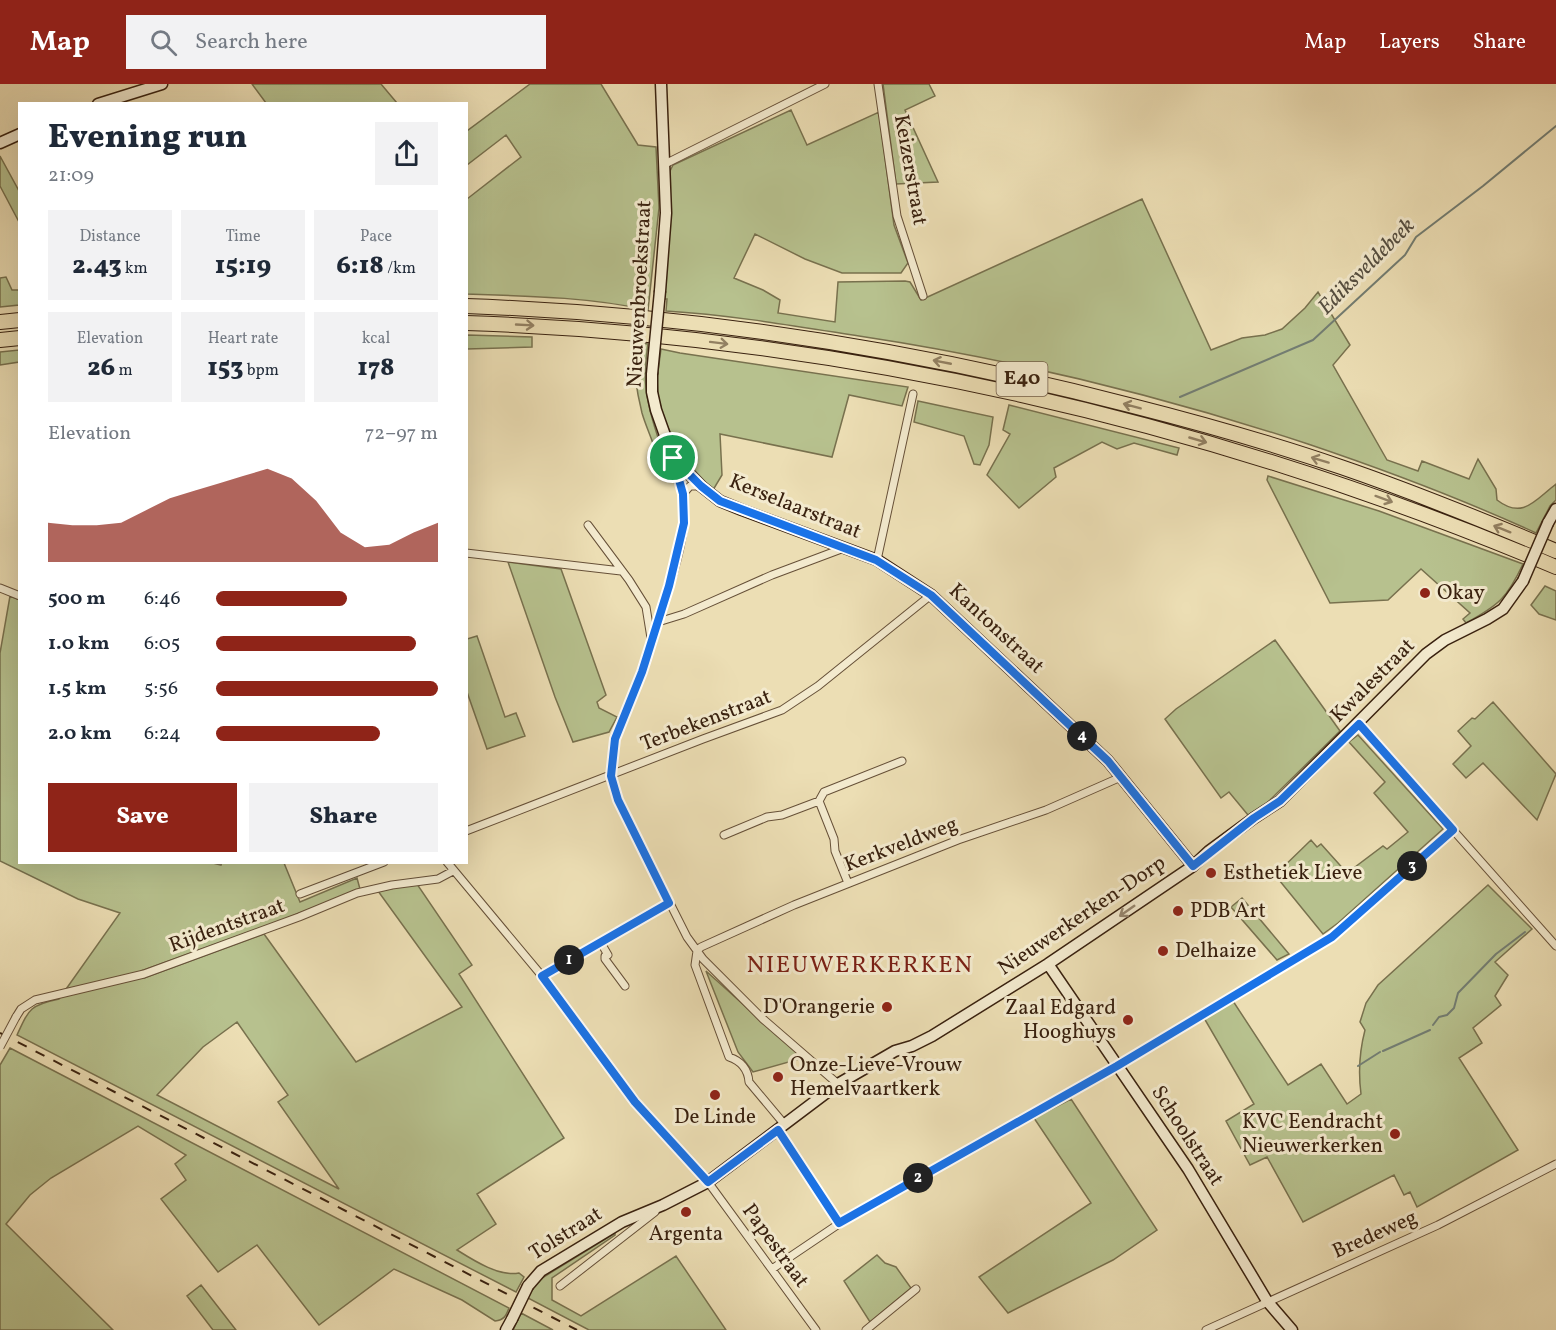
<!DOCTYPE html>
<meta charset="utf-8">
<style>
:root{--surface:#fff;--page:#f2f2f3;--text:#1f2937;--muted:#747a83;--accent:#8f2418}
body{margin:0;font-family:Vollkorn,serif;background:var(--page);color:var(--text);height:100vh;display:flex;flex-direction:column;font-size:22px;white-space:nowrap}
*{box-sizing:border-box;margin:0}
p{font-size:20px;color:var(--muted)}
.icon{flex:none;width:33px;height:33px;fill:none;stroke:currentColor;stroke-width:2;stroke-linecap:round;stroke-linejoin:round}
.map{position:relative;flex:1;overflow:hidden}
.panel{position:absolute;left:18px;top:18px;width:450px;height:762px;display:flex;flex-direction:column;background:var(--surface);border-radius:0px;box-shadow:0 6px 24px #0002}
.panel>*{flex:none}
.pin{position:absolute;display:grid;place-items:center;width:51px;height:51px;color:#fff;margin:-26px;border:3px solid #fff;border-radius:50%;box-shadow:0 2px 6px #0007}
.km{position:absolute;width:30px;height:30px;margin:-15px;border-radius:50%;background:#222;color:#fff;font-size:16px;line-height:30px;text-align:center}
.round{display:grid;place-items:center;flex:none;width:63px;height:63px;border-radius:0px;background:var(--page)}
.headline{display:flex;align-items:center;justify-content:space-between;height:102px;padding:0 30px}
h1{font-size:33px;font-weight:800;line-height:45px}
.metrics{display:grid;grid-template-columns:repeat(3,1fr);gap:9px;height:102px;padding:6px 30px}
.metrics div{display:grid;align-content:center;border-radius:0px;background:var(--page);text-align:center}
.metrics b{font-size:26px;font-weight:800}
.metrics small{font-size:16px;font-weight:400}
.metrics p{font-size:16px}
.chart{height:168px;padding:12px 30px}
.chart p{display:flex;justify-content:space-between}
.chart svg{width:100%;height:108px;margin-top:6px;fill:var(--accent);opacity:.7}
.primary-button{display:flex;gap:12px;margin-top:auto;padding:12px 30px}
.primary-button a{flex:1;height:69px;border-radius:0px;background:var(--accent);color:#fff;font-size:24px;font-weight:800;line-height:69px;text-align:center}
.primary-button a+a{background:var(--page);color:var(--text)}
ul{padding:0 30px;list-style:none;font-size:20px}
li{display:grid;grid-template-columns:96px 72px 1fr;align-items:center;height:45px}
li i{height:15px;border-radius:8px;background:var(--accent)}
header{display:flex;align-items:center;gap:36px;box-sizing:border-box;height:84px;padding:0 30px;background:var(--accent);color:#fff}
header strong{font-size:28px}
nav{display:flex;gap:33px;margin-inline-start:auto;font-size:21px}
.search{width:420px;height:54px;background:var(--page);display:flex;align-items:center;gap:15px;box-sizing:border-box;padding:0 21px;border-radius:0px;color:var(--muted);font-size:22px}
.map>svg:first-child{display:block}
.green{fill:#b7c18e;stroke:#78714e;stroke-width:1.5;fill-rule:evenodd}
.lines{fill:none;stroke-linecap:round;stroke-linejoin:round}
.stream{stroke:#737d72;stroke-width:2}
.street-casing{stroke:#665038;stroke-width:9}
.secondary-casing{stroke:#39210f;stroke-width:13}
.highway-casing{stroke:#39210f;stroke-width:16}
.street{stroke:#f3eace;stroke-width:7}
.secondary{stroke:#f3eace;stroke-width:10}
.highway{stroke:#ecdeb4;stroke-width:14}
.rail{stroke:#39210f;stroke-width:2;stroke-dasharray:10 10;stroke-linecap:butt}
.street-bridge-casing{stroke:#665038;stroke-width:9;stroke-linecap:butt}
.secondary-bridge-casing{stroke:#39210f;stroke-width:13;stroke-linecap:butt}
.street-bridge{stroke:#f3eace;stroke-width:7}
.secondary-bridge{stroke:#f3eace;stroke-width:10}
.oneway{stroke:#928062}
.oneway2{stroke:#96866e}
.route-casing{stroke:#fff;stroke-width:12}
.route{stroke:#1a73e8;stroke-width:8}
.poi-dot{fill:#8f2418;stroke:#f3eace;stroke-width:2}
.labels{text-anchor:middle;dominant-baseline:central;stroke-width:6;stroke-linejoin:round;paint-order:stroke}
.shield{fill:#f3eace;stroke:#715d48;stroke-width:1.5}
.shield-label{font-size:20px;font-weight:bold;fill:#39210f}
.street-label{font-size:21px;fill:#39210f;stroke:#f3eace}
.poi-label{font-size:21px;fill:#39210f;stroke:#f3eace;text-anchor:start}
.water-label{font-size:22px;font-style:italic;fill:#564f41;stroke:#f3eace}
.quarter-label{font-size:24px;letter-spacing:1.5px;fill:#7a1f14;stroke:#f3eace}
</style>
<header>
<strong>Map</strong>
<div class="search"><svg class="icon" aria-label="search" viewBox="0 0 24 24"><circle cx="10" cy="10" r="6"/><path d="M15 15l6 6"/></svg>Search here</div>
<nav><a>Map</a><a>Layers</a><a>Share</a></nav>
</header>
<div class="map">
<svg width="1556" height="1246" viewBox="0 0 1556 1246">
<rect width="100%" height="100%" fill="#ecdeb4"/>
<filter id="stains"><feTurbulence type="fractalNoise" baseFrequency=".00333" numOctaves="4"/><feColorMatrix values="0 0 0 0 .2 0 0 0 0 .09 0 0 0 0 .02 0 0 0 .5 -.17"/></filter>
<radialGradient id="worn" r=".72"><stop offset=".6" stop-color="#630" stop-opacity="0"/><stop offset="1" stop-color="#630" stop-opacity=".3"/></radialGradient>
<!-- green -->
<path class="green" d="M252,0h129l16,19h-131z
M530,0h71l37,61 18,2 3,61 -11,102c-60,-13 -120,-14 -181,-16v-95l54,-42 -15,-22 -39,30v-34z
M883,0h46l6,12 -30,14 33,72 -42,2z
M791,26l16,35 72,-33 15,113 14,38 -7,10h-59l-37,-14 -50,-25 -21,44 29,12 17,10 -2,13 57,9 3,-40 67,-1 5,1 11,18 221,-101 69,151 31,-12 23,-3 17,-6 23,-21 13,-16 32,53 -17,20 54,95 31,11 4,-10 47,18 9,-20 18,30 1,11c26,20 38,0 59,-16v16l-6,6 -14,27c-74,-34 -151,-63 -228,-89 -146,-48 -296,-85 -449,-108 -64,-10 -128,-21 -193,-25l1,-12h-3l6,-128 3,-6z
M0,72l19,35v31l-19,-36z
M6,193l6,13h7v15l-19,2v-29z
M467,251l65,2v10l-65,2z
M633,258l15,2c-2,14 -4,28 -2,43 3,32 18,65 27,95l-14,-5c2,-22 -11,-43 -17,-64 -6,-24 -9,-46 -9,-71z
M661,265l19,4 228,34 -6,19 -53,-11 -17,62 -112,-23 2,41 -9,15 -33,-35 -17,-39 -5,-20 -1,-17z
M19,266v12l-19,3v-13z
M918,317l75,16 -4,28 -9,20 -6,-1 -10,-28 -50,-14z
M1009,321l170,43 -2,7 -43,-12 -17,6 -15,-7 -48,26 2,9 -37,31 -32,-33 23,-41 -7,-4z
M1268,392l111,35 144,53c-16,34 -24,41 -57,59l-3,-4 7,-6 -49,-44 -33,31 -58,3 -63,-123z
M508,478l53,7 45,126 -9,7 2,6 18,9 -8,15 -36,10 -18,-45z
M1545,502l11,5v29l-17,-6 -8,-9z
M10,512l10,4v262h189l12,3 1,-3 62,1 16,39 57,-24 3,11 -83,33 -136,49 3,7 120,-44 92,128 106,-55 -84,-116 39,-7 55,81 -13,9 105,164 -87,56 19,30 -39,26c16,10 42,27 62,23l5,4 -8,15 -499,-257c12,-26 13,-30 42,-36l61,-86 -42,-14 -78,-38v-208zM237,938l51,73 -10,7 61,87 -182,-94 46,-48z
M477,552l28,81 11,-4 9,23 -38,13 -20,-57v-53z
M1275,556l65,91 -75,74 -17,10 -19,-23 -8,6 -56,-79 11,-10z
M1493,618l63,72 -19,46 -54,-57 -17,15 -13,-14 18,-18 -13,-15 14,-13 3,1z
M1358,651l85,94 -105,94 -15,11 -48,-59 36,-35 6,7 4,-3 26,29 36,-27 4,3 21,-17 -34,-39 11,-11 -36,-40z
M1488,801l44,44 -37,33 13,13 -13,21 6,9 -28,23 9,15 -23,15 59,92 -101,57 -7,-15 -6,3 -10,-20 -91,47 -36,-65 -17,8 -24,-44 28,-17 -50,-86 29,-17 55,84 33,-21 26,40 14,-10c-3,-23 -2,-41 4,-64l-5,-8 6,-19 12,-18z
M1242,814l47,56 -12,6 -46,-53z
M706,887l97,87 -50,14 -15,-20z
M10,964l499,260c-3,8 -5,12 -14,13l-33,-21 -68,-31 -75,56 -62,-80 -39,27 -57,-73 25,-19 -11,-16 11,-9 -48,-29 -87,52 -21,17 -24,29 107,106h-113v-265z
M1071,1015l86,131 -44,30 -105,53 -29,-36 112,-74 -57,-85z
M615,1149v2l-63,43v22l29,16 95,-60 50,74h-137l-63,-33 9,-14 7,-5z
M877,1171l8,8 11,4 15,21 -41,34 -26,-41z
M201,1201l35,45h-23l-26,-34z
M521,1229l32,17h-40z"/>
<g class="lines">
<!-- stream -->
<path class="stream" d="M1180,313l133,-57 92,-85 11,-18 67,-51 73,-60
M1433,941l6,-8 8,-2 7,-7 4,-15 38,-39 29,-22
M1383,967l47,-21
M1358,982l22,-14"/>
<defs>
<path id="street" d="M878,0l19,132 26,80
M665,80l160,-80
M674,378c6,20 12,41 10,63 -4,31 -15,63 -25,92 -6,19 -11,39 -18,57 -17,46 -40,76 -23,126l69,137 16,22 60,60 75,65
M683,410l7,-8h11
M588,441l41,55 17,27 5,31
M466,469l155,18
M877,476l36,-166
M0,504l20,8
M658,538l26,-8 88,-39 72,-27
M1359,640l197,222
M466,747l237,-92 79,-29 36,-24 113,-91
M724,751l43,-18 15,-2 37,-14
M447,778l95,114 93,126 73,80 108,148
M848,799l-13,-32 -1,-12 -15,-38 5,-9 78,-31
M300,810l84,-32
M601,859l7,12 -3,1v3l20,27
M542,892l127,-73
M16,933l5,-8 14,-9 109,-26 155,-57 58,-24 35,-8 46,-6 15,-8
M785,1041l-36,-43c-1,-13 -8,-21 -20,-25l-34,-92 2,-14 4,-4 93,-42 164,-65 88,-30 75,-33
M778,1046l61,93
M772,1185l83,-56 262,-147 215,-129 121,-107
M560,1202l95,-74
M866,1246l50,-41
M1206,1246l232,-105 118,-61"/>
<path id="secondary" d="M98,20l64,-20
M0,59l20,-9
M660,207l6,-78 -5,-129
M652,290v18l4,18 17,48 28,28 19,15 22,9 135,50 54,35 177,166 85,105
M1548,439l8,-14
M1048,880l140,205 79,132 25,29
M528,1202l13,-15 81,-49 41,-17 45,-23 130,-98 57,-33 17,-5 20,-10 116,-72 145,-98 16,-15 45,-33 26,-17 146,-147 19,-14 42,-21 16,-10 20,-28
M506,1246l6,-11"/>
<path id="highway" d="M466,222c224,8 447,43 663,99 71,18 142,38 212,62 73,25 144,54 215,84
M0,238l20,-2
M466,239c374,13 746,98 1090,244
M0,256l20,-2"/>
</defs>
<!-- street casing -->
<use href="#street" class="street-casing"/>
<!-- secondary casing -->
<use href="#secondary" class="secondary-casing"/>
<!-- highway casing -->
<use href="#highway" class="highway-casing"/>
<!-- street -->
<use href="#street" class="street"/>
<!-- secondary -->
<use href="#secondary" class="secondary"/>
<!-- highway -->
<use href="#highway" class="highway"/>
<!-- rail -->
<path class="rail" d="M0,949l577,297"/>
<defs>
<path id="street-bridge" d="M0,963l16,-30"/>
<path id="secondary-bridge" d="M652,290l8,-83
M1523,497l25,-58
M512,1235l16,-33"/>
</defs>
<!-- street-bridge casing -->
<use href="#street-bridge" class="street-bridge-casing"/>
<!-- secondary-bridge casing -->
<use href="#secondary-bridge" class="secondary-bridge-casing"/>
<!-- street-bridge -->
<use href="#street-bridge" class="street-bridge"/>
<!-- secondary-bridge -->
<use href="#secondary-bridge" class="secondary-bridge"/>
</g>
<!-- one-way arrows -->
<defs><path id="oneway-shaft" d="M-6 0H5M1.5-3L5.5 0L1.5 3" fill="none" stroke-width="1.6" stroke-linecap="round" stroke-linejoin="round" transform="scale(1.5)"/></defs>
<g class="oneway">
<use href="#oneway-shaft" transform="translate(525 241) rotate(3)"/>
<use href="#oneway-shaft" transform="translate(719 259) rotate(7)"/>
<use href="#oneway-shaft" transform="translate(942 278) rotate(-169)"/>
<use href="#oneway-shaft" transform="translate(1132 322) rotate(-165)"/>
<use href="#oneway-shaft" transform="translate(1198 356) rotate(16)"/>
<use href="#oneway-shaft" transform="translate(1320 376) rotate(-163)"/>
<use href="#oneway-shaft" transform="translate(1384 415) rotate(20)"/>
<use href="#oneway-shaft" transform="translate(1502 445) rotate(-158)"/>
</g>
<use class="oneway2" href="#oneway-shaft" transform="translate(1127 827) rotate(145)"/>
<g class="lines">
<defs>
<path id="route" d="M673,374l28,28 19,15 156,59 55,35 177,166 85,105 61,-48 26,-17 79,-77 94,106 -121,107 -215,129 -278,157 -61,-93 -70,52 -73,-80 -93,-126 127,-73 -51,-103 -7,-24 4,-37 27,-67 27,-86 15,-63 -1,-29z"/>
</defs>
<!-- route casing -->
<use href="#route" class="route-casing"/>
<!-- route -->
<use href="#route" class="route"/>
</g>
<!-- markers -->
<g class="poi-dot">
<circle cx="1425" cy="509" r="6"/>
<circle cx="1211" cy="789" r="6"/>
<circle cx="1178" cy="827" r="6"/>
<circle cx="1163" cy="867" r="6"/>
<circle cx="887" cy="923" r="6"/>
<circle cx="1128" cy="936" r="6"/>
<circle cx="778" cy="993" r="6"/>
<circle cx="715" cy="1011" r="6"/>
<circle cx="1395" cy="1050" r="6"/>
<circle cx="686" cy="1128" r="6"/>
</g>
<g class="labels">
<!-- shield labels -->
<rect class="shield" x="996.5" y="278" width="51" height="34" rx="4.5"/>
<g class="shield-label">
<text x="1022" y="295">E40</text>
</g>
<!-- street labels -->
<g class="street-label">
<text transform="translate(910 86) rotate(80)">Keizerstraat</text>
<text transform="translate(640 210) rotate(-87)">Nieuwenbroekstraat</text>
<text transform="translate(795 423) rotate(22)">Kerselaarstraat</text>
<text transform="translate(996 545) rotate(43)">Kantonstraat</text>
<text transform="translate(1373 597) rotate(-45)">Kwalestraat</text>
<text transform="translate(706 637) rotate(-21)">Terbekenstraat</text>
<text transform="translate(901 761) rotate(-21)">Kerkveldweg</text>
<text transform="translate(1082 832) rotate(-34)">Nieuwerkerken-Dorp</text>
<text transform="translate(227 842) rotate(-20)">Rijdentstraat</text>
<text transform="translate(1187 1052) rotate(57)">Schoolstraat</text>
<text transform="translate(566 1150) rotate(-32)">Tolstraat</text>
<text transform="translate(1375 1151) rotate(-24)">Bredeweg</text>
<text transform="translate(775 1162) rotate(54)">Papestraat</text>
</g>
<!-- poi labels -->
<g class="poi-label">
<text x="1437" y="509">Okay</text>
<text x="1223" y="789">Esthetiek Lieve</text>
<text x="1190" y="827">PDB Art</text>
<text x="1175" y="867">Delhaize</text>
<text x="875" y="923" text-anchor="end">D'Orangerie</text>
<text x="1116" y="924" text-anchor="end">Zaal Edgard<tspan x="1116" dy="24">Hooghuys</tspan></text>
<text x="790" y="981">Onze-Lieve-Vrouw<tspan x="790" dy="24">Hemelvaartkerk</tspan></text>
<text x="715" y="1033" text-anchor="middle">De Linde</text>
<text x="1383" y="1038" text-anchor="end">KVC Eendracht<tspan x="1383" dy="24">Nieuwerkerken</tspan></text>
<text x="686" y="1150" text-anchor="middle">Argenta</text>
</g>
<!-- water labels -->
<g class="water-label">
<text transform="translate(1367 183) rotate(-45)">Ediksveldebeek</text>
</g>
<!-- quarter labels -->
<g class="quarter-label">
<text x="860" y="882">NIEUWERKERKEN</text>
</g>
</g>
<rect width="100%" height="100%" filter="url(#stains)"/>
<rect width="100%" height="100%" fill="url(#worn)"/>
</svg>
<div class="pin" style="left:673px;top:374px;background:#1e9e55"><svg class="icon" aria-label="arrive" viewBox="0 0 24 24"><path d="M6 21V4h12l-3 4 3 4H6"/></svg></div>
<b class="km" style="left:569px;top:876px">1</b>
<b class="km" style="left:918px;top:1094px">2</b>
<b class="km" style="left:1412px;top:782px">3</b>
<b class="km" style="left:1082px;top:652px">4</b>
<section class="panel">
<div class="headline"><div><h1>Evening run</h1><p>21:09</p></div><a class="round"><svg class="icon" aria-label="share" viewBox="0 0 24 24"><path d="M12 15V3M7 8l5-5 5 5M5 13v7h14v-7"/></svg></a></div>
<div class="metrics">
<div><p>Distance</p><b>2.43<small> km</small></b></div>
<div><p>Time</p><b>15:19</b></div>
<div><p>Pace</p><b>6:18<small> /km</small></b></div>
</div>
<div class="metrics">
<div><p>Elevation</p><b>26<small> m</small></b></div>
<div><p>Heart rate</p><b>153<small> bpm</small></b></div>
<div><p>kcal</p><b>178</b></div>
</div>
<div class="chart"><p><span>Elevation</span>72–97 m</p>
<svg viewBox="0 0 160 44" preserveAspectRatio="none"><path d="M0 44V28L10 29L20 29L30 28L40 23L50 18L60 15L70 12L80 9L90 6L100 10L110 19L120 32L130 38L140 37L150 32L160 28V44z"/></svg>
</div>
<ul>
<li><b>500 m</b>6:46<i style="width:59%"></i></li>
<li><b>1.0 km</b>6:05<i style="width:90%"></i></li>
<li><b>1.5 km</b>5:56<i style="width:100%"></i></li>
<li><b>2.0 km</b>6:24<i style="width:74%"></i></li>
</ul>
<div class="primary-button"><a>Save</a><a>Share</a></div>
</section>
</div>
